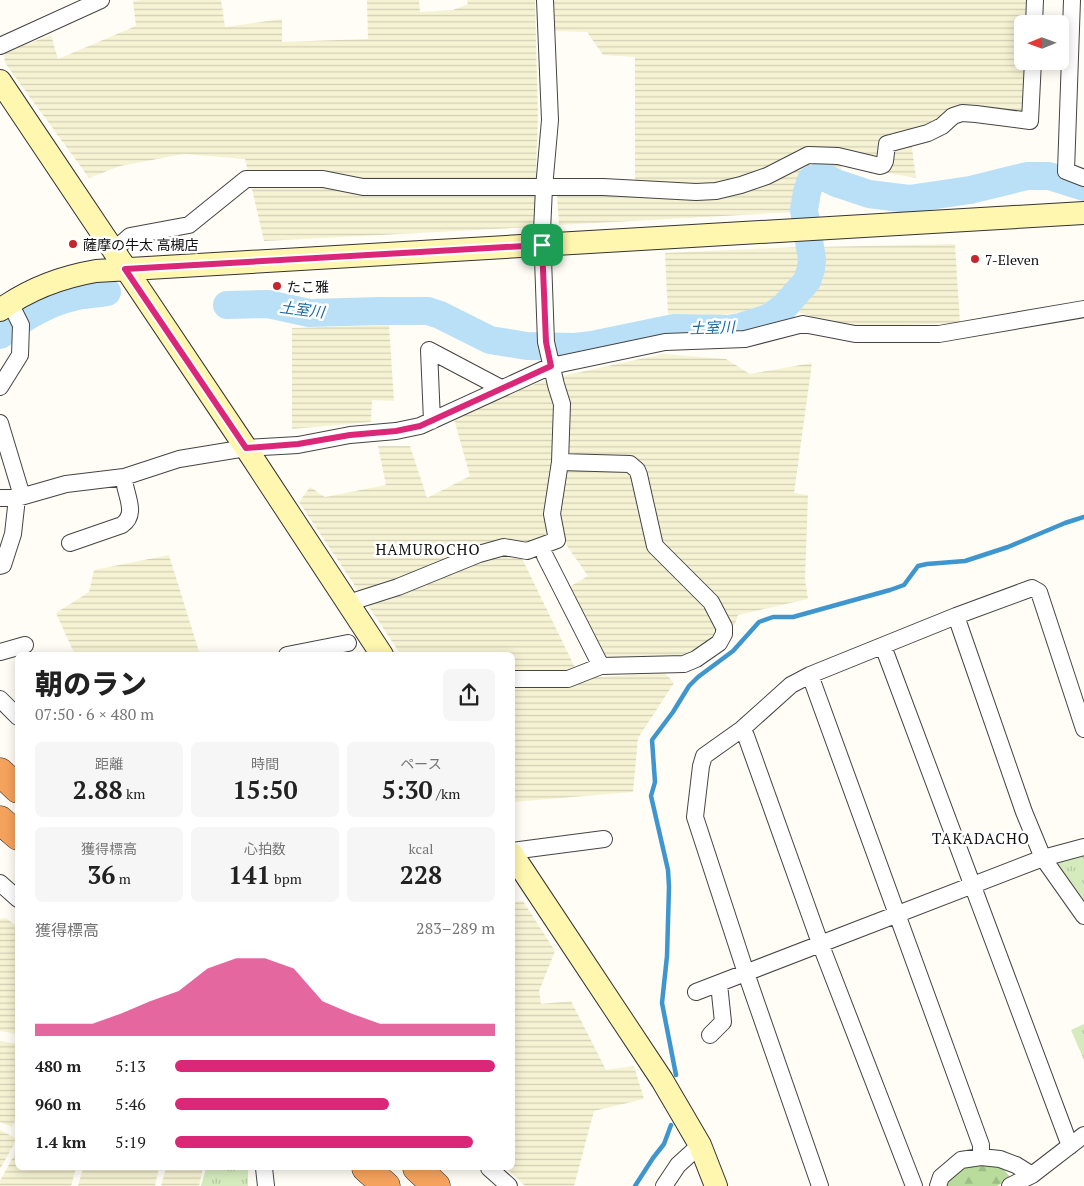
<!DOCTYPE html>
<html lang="ja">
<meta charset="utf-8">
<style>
:root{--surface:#fff;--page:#f6f6f6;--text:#222;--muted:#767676;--accent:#db2777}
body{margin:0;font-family:"PT Serif","Noto Sans JP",serif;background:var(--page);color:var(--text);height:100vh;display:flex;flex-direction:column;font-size:19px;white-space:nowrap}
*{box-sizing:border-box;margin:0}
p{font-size:16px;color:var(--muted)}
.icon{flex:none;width:28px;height:28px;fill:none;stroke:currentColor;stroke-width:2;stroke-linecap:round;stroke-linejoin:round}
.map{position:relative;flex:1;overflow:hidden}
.details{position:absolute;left:15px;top:652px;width:500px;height:518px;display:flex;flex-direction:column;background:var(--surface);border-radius:8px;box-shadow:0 2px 12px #0003}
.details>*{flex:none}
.needle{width:32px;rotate:269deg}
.fabs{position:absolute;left:1014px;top:15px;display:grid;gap:10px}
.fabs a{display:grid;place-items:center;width:55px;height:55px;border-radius:8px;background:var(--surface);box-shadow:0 2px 12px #0003;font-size:25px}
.pin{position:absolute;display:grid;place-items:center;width:42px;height:42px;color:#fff;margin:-21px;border-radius:10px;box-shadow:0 2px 8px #0006}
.round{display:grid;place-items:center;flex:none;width:52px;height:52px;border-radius:8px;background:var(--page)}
.summary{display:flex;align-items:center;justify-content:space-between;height:85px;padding:0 20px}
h1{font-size:28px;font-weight:800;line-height:38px}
.metrics{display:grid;grid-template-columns:repeat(3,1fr);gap:8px;height:85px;padding:5px 20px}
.metrics div{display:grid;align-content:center;border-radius:8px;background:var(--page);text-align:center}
.metrics b{font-size:25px;font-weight:800}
.metrics small{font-size:14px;font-weight:400}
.metrics p{font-size:14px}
.chart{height:140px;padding:10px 20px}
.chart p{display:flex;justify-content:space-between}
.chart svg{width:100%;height:90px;margin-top:5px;fill:var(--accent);opacity:.7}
ul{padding:0 20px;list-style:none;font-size:16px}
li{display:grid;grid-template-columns:80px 60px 1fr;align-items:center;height:38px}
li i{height:12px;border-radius:6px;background:var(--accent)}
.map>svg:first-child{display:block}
.farmland{fill:url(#farmland-rules)}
.grass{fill:url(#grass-tufts)}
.forest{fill:url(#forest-firs)}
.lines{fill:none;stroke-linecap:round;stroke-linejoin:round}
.stream{stroke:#3f96cf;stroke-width:4.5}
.river{stroke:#b9e0f7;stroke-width:28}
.street-casing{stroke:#444;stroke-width:18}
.secondary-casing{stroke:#333;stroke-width:24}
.highway-casing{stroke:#222;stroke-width:29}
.street{stroke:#fff;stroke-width:16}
.secondary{stroke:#fff6b0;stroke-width:22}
.highway{stroke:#f5a25d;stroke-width:28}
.route-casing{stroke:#fff;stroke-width:10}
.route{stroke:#db2777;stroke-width:6}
.poi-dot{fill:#c4262e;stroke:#fff;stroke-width:2}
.labels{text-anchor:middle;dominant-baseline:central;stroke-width:5;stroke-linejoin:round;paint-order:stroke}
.poi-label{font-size:14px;fill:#111;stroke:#fff;text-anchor:start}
.water-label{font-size:15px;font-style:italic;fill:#1768a6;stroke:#fff}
.neighbourhood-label{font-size:15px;letter-spacing:1px;fill:#111;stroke:#fff}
</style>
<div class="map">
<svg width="1084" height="1186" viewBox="0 0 1084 1186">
<defs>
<pattern id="farmland-rules" width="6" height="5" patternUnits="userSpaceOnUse" patternTransform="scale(1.25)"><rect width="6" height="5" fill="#f6f3d4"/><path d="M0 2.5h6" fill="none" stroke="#d2cfb5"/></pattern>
<pattern id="grass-tufts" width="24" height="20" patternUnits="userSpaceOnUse" patternTransform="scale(1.25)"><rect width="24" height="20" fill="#d5ebbd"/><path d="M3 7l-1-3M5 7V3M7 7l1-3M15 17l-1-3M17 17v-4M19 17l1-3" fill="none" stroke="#b6c8a1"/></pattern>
<pattern id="forest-firs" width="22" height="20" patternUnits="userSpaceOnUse" patternTransform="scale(1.25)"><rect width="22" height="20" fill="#b9dc9c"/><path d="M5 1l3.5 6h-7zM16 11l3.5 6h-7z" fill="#9ebc85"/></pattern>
</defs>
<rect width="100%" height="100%" fill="#fffdf5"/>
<!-- farmland -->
<path class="farmland" d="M141,0h80l4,27 57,-8v23l86,-3 -1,-39h52l1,12 33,-2 15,-6 -1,-4h68l3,117 -4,110 -270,14 -19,-82 -61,-5 -64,12 -31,12 -84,-115 -1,-10 47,-18 7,24 78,-33 -3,-25z
M553,0h478l-1,24h-8v37h7l-2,55 -64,-8 -53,25 6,45 -28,-5 -4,-10 -41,-8 -3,22 -28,-14 -12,13 -6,12 1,24 -236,13 -2,-32 78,-2v-134l-32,-2 -16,-23 -34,-1z
M955,244l5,79 -111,4 -56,-16 11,-18 10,-23 5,-23z
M800,247l-1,19 -8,17 -14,13 -25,15 -32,4 -52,-1 -3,-61z
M389,325l5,76 -22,-1 -1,22 -79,7v-101z
M663,354l63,5 24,15 62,-11 -18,130 14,2 -3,84 3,20 -70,16 -3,9 -54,35 -76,3 -36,-75 19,-11 -28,-40 -44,10 64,132 85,-5 9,10 -36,55 -5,54 -120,10 -1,-147h-111l-102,-153 11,-15 15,10 61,-12 -8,-39h32l17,52 43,-22 -18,-64 101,-34z
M169,555l31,100h-125l-19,-42 33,-21 5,-22z
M523,901l32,50 -16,40 2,13 30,-3 35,69 28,-4 10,33 -50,12 -20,75h-49l-19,-18h6l1,-265z
M6,918l11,9v107l-17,-3v-112z
M0,1041l17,3v72l-5,11 -12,-5z
M0,1130l15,8 -1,6 -14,25z
M17,1150l1,18h58l-5,18h-71v-5z
M83,1168h76l-4,18h-77z
M166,1168h37l-4,18h-38z"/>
<!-- grass -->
<path class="grass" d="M1084,854v48l-30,-41z
M1084,1024v36l-13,-30z
M206,1168h42v18h-47z"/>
<!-- forest -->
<path class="forest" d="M999,1164l12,14 -14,8h-53c17,-25 28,-21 55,-22z"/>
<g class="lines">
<!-- stream -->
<path class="stream" d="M676,1075l-14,-72 5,-47 2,-69 -1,-17 -17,-74 4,-14 -3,-42 21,-28 16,-26 9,-9 35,-26 26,-29 14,-5h20l97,-27 14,-5 14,-19 9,-2 38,-3 43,-14 57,-24 19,-6
M635,1186l18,-28 11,-14 7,-19"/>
<!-- river -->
<path class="river" d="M227,305l41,-1 41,9 72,-2h47l12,4 50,25 37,6 48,1 17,-2 82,-17 54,1 12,-2 28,-9 16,-11 23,-26 4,-12 1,-10 -8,-49 3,-18 4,-12 11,-4 14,7 33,11 40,5 61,-9 57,-14h22l35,11
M0,335c21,-16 47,-32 73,-38 11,-3 23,-3 34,-5"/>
<defs>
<path id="street" d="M1072,0l-6,171 18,7
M1034,24l1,-24
M0,46l101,-46
M122,243l8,-7 59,-11 57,-46h77l40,8h240l93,5 20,-1 25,-6 26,-9 41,-21 30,1 42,10 3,-1 2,-4 2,-17 41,-11 14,-7 11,-10 9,-3 14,1 54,7 3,-60
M0,387l20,-32 1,-30 -11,-22
M432,421l-3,-71 72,38
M0,423l22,73
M0,498h17l49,-14 58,-7 55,-18 67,-11 52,-3 52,-10 46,-4 24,-5 131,-60 114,-24 80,-3 58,-15 52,10h84l145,-25
M70,543l52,-18c17,-12 2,-31 2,-48
M545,556l56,110
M0,566l3,-1 10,-31 4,-36
M348,603l50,-16 81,-33 25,-7 23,4 30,-11 -5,-26 8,-52
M956,616l68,196 19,46 41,58
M883,646l187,500
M0,652l25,-7
M287,655l61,-12
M810,675l171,470v12
M512,679h56l33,-13 83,-2 12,-5 23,-16 5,-9v-7l-13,-25 -56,-56 -16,-71 -2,-5 -7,-6 -70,-2 2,-58 -6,-19 -10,-43 -4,-111 2,-43 6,-68 -5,-120
M0,699l18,18
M742,729l4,7 74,207 94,243
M512,851l92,-12
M0,883l18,16
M696,992l347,-134 41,-11
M710,1035l13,-13 -4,-38
M264,1168l2,18
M489,1168l20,18
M664,1186l14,-21 22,-20
M820,1186l-74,-213 -51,-156 6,-51 3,-10 38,-27 49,-44 19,-10 146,-59 76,-28 7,4 45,137
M938,1186l3,-9 20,-17 20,-3 19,2 16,6 16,10
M1010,1186l22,-11 52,-40"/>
<path id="secondary" d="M0,81l246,367 136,207
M0,310c29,-21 61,-33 96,-39l988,-58
M512,854l150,226 38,65 16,41"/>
<path id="highway" d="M0,772l18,17
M0,820l18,16
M366,1168l20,18
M417,1168l19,18"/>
</defs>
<!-- street casing -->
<use href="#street" class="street-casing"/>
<!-- secondary casing -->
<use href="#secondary" class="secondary-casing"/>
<!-- highway casing -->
<use href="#highway" class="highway-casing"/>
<!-- street -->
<use href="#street" class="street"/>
<!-- secondary -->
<use href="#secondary" class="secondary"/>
<!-- highway -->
<use href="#highway" class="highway"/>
</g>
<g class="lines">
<defs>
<path id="route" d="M542,245l4,97 5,24 -131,60 -24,5 -46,4 -52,9 -52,4 -121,-179z"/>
</defs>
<!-- route casing -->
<use href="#route" class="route-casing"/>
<!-- route -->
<use href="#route" class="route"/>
</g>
<!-- markers -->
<g class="poi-dot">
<circle cx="73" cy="244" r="5"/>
<circle cx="975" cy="259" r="5"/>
<circle cx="277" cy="286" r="5"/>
</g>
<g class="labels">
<!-- poi labels -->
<g class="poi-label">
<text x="83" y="244">薩摩の牛太 高槻店</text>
<text x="985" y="259">7-Eleven</text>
<text x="287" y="286">たこ雅</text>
</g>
<!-- water labels -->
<g class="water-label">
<text transform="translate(302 309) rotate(7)">土室川</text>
<text transform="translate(712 327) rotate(-2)">土室川</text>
</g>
<!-- neighbourhood labels -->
<g class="neighbourhood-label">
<text x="428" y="549">HAMUROCHO</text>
<text x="981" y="838">TAKADACHO</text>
</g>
</g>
</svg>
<div class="fabs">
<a><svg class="needle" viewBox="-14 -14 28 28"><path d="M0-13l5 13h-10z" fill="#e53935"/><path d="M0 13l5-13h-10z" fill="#767676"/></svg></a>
</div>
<div class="pin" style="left:542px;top:245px;background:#1e9e55"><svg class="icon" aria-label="arrive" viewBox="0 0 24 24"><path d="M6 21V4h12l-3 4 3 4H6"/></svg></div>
<section class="details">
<div class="summary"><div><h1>朝のラン</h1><p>07:50 · 6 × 480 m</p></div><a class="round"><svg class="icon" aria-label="share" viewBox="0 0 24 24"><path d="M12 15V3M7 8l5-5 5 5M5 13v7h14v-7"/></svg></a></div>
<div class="metrics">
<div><p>距離</p><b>2.88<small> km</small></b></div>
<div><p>時間</p><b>15:50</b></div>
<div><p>ペース</p><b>5:30<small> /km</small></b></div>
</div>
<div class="metrics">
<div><p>獲得標高</p><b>36<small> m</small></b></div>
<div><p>心拍数</p><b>141<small> bpm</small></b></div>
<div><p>kcal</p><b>228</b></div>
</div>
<div class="chart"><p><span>獲得標高</span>283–289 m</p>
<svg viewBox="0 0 160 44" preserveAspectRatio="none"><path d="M0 44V38L10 38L20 38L30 33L40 27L50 22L60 11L70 6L80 6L90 11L100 27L110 33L120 38L130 38L140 38L150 38L160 38V44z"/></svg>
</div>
<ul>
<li><b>480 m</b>5:13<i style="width:100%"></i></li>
<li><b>960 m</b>5:46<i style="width:67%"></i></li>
<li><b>1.4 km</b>5:19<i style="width:93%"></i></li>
</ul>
</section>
</div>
